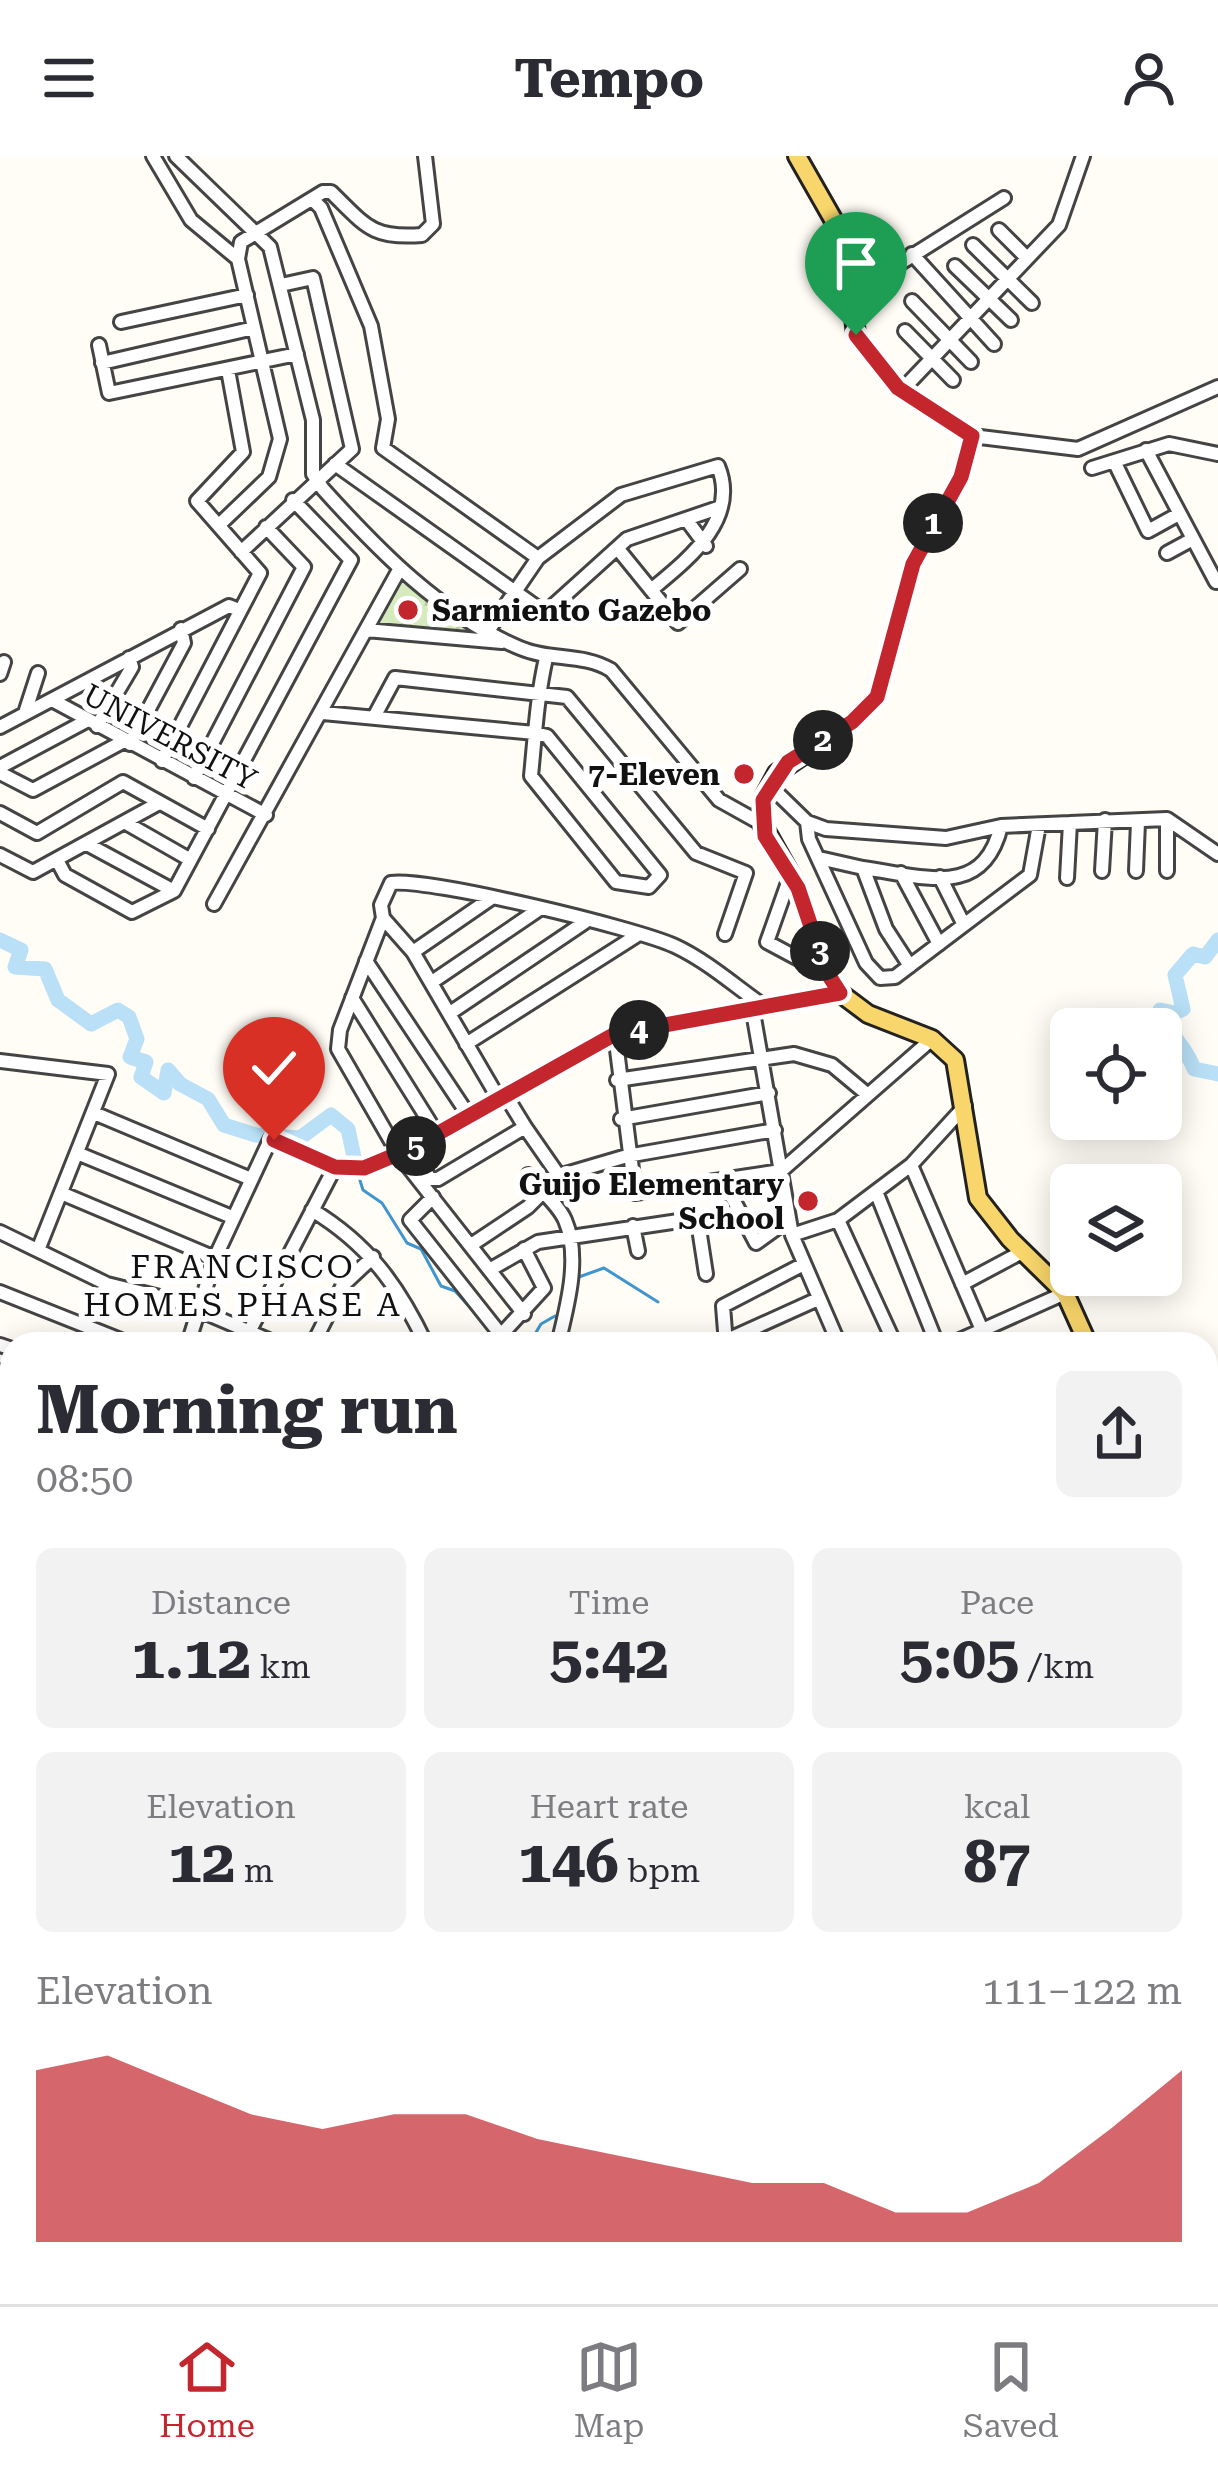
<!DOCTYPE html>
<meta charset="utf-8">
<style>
:root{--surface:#fff;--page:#f2f2f3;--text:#2b2b33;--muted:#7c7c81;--line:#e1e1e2;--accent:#c4262e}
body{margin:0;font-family:"Roboto Serif",serif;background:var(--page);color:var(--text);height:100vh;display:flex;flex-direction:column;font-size:45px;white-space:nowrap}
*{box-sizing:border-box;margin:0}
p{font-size:39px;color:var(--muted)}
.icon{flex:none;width:66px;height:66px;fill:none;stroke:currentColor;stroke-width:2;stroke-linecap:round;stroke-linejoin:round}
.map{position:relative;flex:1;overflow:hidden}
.sheet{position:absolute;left:0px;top:1176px;width:1218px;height:972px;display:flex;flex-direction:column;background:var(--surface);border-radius:36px 36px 0 0;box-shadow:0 6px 30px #0003}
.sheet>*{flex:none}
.controls{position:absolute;left:1050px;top:852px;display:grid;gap:24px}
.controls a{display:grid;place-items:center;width:132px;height:132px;border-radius:18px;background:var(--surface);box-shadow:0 6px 30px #0003;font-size:60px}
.pin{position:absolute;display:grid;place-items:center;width:102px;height:102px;color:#fff;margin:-123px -51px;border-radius:50% 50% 50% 0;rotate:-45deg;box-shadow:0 0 12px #0007}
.pin .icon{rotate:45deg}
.km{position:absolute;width:60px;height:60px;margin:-30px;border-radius:50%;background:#222;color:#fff;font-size:33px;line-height:60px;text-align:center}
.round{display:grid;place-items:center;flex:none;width:126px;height:126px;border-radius:18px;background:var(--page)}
.overview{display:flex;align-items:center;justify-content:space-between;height:204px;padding:0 36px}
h1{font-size:66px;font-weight:700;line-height:90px}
.stats{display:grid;grid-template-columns:repeat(3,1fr);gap:18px;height:204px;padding:12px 36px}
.stats div{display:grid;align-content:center;border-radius:18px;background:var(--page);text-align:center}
.stats b{font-size:60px;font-weight:700}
.stats small{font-size:33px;font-weight:400}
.stats p{font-size:33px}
.chart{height:336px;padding:24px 36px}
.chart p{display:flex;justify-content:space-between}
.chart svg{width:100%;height:216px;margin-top:12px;fill:var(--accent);opacity:.7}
header{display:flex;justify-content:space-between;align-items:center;height:156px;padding:0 36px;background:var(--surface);font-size:54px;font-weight:700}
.menu{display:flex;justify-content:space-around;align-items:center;height:168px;border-top:3px solid var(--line);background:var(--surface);font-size:33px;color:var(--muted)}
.menu a{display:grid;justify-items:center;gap:6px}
.menu .on{color:var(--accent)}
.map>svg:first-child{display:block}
.park{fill:url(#park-crowns)}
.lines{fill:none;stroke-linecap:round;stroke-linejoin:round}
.stream{stroke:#3f96cf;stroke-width:3}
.river{stroke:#b9e0f7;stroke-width:15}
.minor-casing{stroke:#444;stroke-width:18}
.major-casing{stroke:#222;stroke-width:22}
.minor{stroke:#fff;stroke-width:12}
.major{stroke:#f9d66b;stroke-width:16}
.route-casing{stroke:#fff;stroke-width:24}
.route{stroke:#c4262e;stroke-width:15}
.poi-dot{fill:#c4262e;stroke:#fff;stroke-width:4.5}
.labels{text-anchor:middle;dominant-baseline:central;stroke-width:12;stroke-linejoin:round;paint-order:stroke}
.poi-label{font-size:30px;font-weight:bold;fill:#111;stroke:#fff;text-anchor:end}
.street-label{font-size:30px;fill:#111;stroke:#fff}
.neighbourhood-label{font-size:33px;letter-spacing:3px;fill:#111;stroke:#fff}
</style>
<header><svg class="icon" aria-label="menu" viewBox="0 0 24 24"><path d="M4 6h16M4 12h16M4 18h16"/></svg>Tempo<svg class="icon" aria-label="person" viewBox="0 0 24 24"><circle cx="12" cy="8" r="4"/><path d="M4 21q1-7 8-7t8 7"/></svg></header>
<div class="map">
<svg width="1218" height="2148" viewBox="0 0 1218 2148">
<defs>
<pattern id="park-crowns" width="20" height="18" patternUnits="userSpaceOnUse" patternTransform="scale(3)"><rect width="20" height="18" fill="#d5ebbd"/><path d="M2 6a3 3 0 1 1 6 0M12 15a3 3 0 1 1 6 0" fill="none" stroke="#b6c8a1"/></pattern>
</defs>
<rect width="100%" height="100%" fill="#fffdf5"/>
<!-- park -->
<path class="park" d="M403,425l78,53 -102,-9z"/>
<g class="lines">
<!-- stream -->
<path class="stream" d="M358,1018l5,16 19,13 25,40 14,6 20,37 14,5 22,24
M576,1122l28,-10 54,34
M529,1188l12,-20 14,-8"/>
<!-- river -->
<path class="river" d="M0,784l21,10 -6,17 30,2 13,31 33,24 27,-14 11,7 8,22 -7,18 16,5 -5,15 23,16 4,-23 12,14 28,15 16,26 32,10 44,3 31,-23 17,14 7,33
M1218,784l-13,17 -12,-3 -18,21 8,34 -8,4 -15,-3c6,23 26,35 34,59l24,5
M716,2148l12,-12"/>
<defs>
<path id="minor" d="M153,0l38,64 47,39
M176,0l94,91 43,173v54l10,15c56,62 118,126 197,159 30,13 63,5 91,22l108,130 43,24
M312,43l9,9 50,118 17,93 -5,29 155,110 -50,73
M999,74l28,28
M973,89l59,58
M912,98l82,90
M955,110l56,54
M853,137l151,-95
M912,145l59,61
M121,166l126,-27
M905,175l48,49
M99,189l10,48 188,-39
M102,207l152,-35
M902,234l157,-165 24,-69
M972,280l106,13 140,-62
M1146,294l70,132
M1115,307l33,68 29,-16
M335,308l210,149 82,-74 91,-31
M1092,312l77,-24 49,10
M686,363l20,27
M219,369l50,-48 11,-38 -42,-180 3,-17 82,-50h8c35,34 41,47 91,43l11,-11 -8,-68
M618,393l60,74 62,-54
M241,396l111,-103 -39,-171 -32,7
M1167,397l24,-13
M538,402l83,-63 97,-29c22,54 -31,94 -67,124
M366,474l136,12
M0,518l4,-12
M52,544l214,115
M25,557l13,-40
M323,557l212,20 12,3 113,139 -11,12 -33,-5 -85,-106c4,-40 6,-79 15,-118
M374,561l21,-39 172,19 129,156 50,20 -21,61
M97,570l35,-59 -3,-9
M0,571l229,-121 10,4
M130,588l54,-101 -3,-14
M162,605l98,-188 -63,-72 46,-49 -15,-82
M0,611l88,-47
M0,617l33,17 91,-49
M194,622l110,-211 -38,-40
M769,629l38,37 19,7 120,9 55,-12 166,-7 51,35
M0,657l37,20 86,-51 85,47
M1167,663v52
M807,666l2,17 57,124 14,15 15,-1 135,-102 9,-50
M126,667l63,36
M87,688l87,47
M0,699l33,17 126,-69
M819,702l44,10
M57,704l8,15 67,37 42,-21 177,-331 -58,-60
M1102,715l3,-51
M1136,715l2,-49
M901,717l38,71
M790,721l-23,65 43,23 14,-2
M940,721l24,48
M1067,722l3,-55
M214,748l185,-334
M383,762l-43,112 -2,19 61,106 125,159
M413,796l77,-53
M366,805l103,155
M910,810l-24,-37 -23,-61c60,8 120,32 138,-42
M432,826l106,-72
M352,842l85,136
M753,856l39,223 47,109
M450,857l135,-91
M615,878l20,159 146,-22 151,-132
M466,888l170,-108
M0,905l108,13 -70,176
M617,924l177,-26 38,11 36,30
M500,945l-87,-149 -30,-34 -2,-13 10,-22c38,-5 245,45 284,63 34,16 62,42 93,63
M94,957l157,66
M621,963l148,-26
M525,971l34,49 68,-20 148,-26
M412,992l18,31h8l87,-52 -19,-31
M77,997l155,64
M911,1009l54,-59
M528,1019c11,14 30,29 37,45 16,37 2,87 -7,124
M723,1024l33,63 32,-23
M61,1037l154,65
M877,1038l60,150
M433,1041l-23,23 91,115 43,-47 -20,-39
M312,1054c56,34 86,75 114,134
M838,1064l57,124
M633,1070l5,25
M0,1076l107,52 73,18 98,42
M792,1079l46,-15 73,-55 71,165
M471,1089l57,-38 31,-31
M491,1113l47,-27 154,-23 6,3 8,52
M962,1128l60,-32
M0,1136l131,52
M249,1176l86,-165
M725,1185l93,-42
M188,1188l27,-86 55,-118 65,27 29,1 48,-20 203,-114 225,-41
M313,1188l30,-59 30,-28
M726,1188l-3,-38 79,-41
M951,1188l114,-51
M0,1189l12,4
M0,1215l12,39
M0,1350l12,-4
M1,1371l11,49
M1206,1464l12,3
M1206,1533l12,1
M0,1551l12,-3
M0,1589l12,-3
M1206,1597l12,1
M0,1634l12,-5
M1206,1644l12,16
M1206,1691l12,-10
M1206,1779l12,-8
M0,1794l2,-17 10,-11
M0,1840l12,-11
M1206,1846l12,11
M0,1894l12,-10
M0,1898l12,12
M1206,1929l12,8
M0,1998l12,12
M0,2032l12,-14
M1206,2040l12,-1
M0,2108l12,2
M46,2136l16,12
M242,2136l13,12
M446,2136l9,12
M522,2136l5,12
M648,2136l3,12
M911,2136l2,12
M296,2148l8,-12
M360,2148l10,-12
M411,2148l8,-12
M473,2148l3,-12
M542,2148l20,-6
M683,2148l7,-12
M824,2148l24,-12"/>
<path id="major" d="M797,0l49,86 10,93 43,53 73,48 -11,41 -48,87 -36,132 -25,26 -75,51 -14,26 -1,25 36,64 28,83 14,22 28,21 64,25 23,21 23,138 32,41 55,54 23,51
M1206,1731l12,14"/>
</defs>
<!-- minor casing -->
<use href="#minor" class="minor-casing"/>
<!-- major casing -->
<use href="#major" class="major-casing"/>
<!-- minor -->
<use href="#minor" class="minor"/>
<!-- major -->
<use href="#major" class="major"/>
</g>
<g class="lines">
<defs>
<path id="route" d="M274,984l61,27 29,1 48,-20 203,-114 225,-41 -14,-22 -28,-83 -33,-52 -2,-36 25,-38 64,-40 25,-25 36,-133 48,-87 11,-41 -74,-48 -42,-53"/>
</defs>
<!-- route casing -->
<use href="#route" class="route-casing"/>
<!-- route -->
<use href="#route" class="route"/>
</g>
<!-- markers -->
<g class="poi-dot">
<circle cx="408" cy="454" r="12"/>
<circle cx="744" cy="618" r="12"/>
<circle cx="808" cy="1045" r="12"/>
</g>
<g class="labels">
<!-- poi labels -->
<g class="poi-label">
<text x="432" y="454" text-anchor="start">Sarmiento Gazebo</text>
<text x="720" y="618">7-Eleven</text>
<text x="784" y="1028">Guijo Elementary<tspan x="784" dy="34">School</tspan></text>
</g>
<!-- street labels -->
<g class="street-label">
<text transform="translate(170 581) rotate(28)">UNIVERSITY</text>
</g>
<!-- neighbourhood labels -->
<g class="neighbourhood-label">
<text x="243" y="1110">FRANCISCO<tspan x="243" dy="38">HOMES PHASE A</tspan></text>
</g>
</g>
</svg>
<div class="controls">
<a><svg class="icon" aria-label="locate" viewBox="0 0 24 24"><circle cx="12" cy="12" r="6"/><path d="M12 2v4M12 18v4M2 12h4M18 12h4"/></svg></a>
<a><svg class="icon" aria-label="layers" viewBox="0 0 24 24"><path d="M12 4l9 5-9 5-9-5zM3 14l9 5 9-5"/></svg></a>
</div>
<div class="pin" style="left:856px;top:179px;background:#1e9e55"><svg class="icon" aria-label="arrive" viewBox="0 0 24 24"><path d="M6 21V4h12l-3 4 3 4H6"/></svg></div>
<div class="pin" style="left:274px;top:984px;background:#d93025"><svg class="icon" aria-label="check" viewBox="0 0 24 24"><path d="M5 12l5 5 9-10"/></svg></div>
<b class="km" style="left:933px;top:367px">1</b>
<b class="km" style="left:823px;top:584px">2</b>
<b class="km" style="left:820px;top:795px">3</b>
<b class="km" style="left:639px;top:874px">4</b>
<b class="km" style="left:416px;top:990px">5</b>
<section class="sheet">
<div class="overview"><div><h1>Morning run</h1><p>08:50</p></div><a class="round"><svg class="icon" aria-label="share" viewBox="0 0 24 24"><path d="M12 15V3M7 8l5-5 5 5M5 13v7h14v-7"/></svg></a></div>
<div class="stats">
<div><p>Distance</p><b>1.12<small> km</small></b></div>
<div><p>Time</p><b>5:42</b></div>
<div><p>Pace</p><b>5:05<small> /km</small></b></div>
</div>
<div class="stats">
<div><p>Elevation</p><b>12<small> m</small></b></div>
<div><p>Heart rate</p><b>146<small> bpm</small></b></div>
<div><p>kcal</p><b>87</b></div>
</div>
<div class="chart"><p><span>Elevation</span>111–122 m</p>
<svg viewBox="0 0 160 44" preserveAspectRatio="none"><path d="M0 44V9L10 6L20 12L30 18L40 21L50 18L60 18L70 23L80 26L90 29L100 32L110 32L120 38L130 38L140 32L150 21L160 9V44z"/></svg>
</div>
</section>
</div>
<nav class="menu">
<a class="on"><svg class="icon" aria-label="home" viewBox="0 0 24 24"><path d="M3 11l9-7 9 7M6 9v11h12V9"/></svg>Home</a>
<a><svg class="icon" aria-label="map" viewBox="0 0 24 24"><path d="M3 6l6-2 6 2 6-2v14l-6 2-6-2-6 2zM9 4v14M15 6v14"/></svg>Map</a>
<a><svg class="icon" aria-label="saved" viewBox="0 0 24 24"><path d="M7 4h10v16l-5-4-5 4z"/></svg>Saved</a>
</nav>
